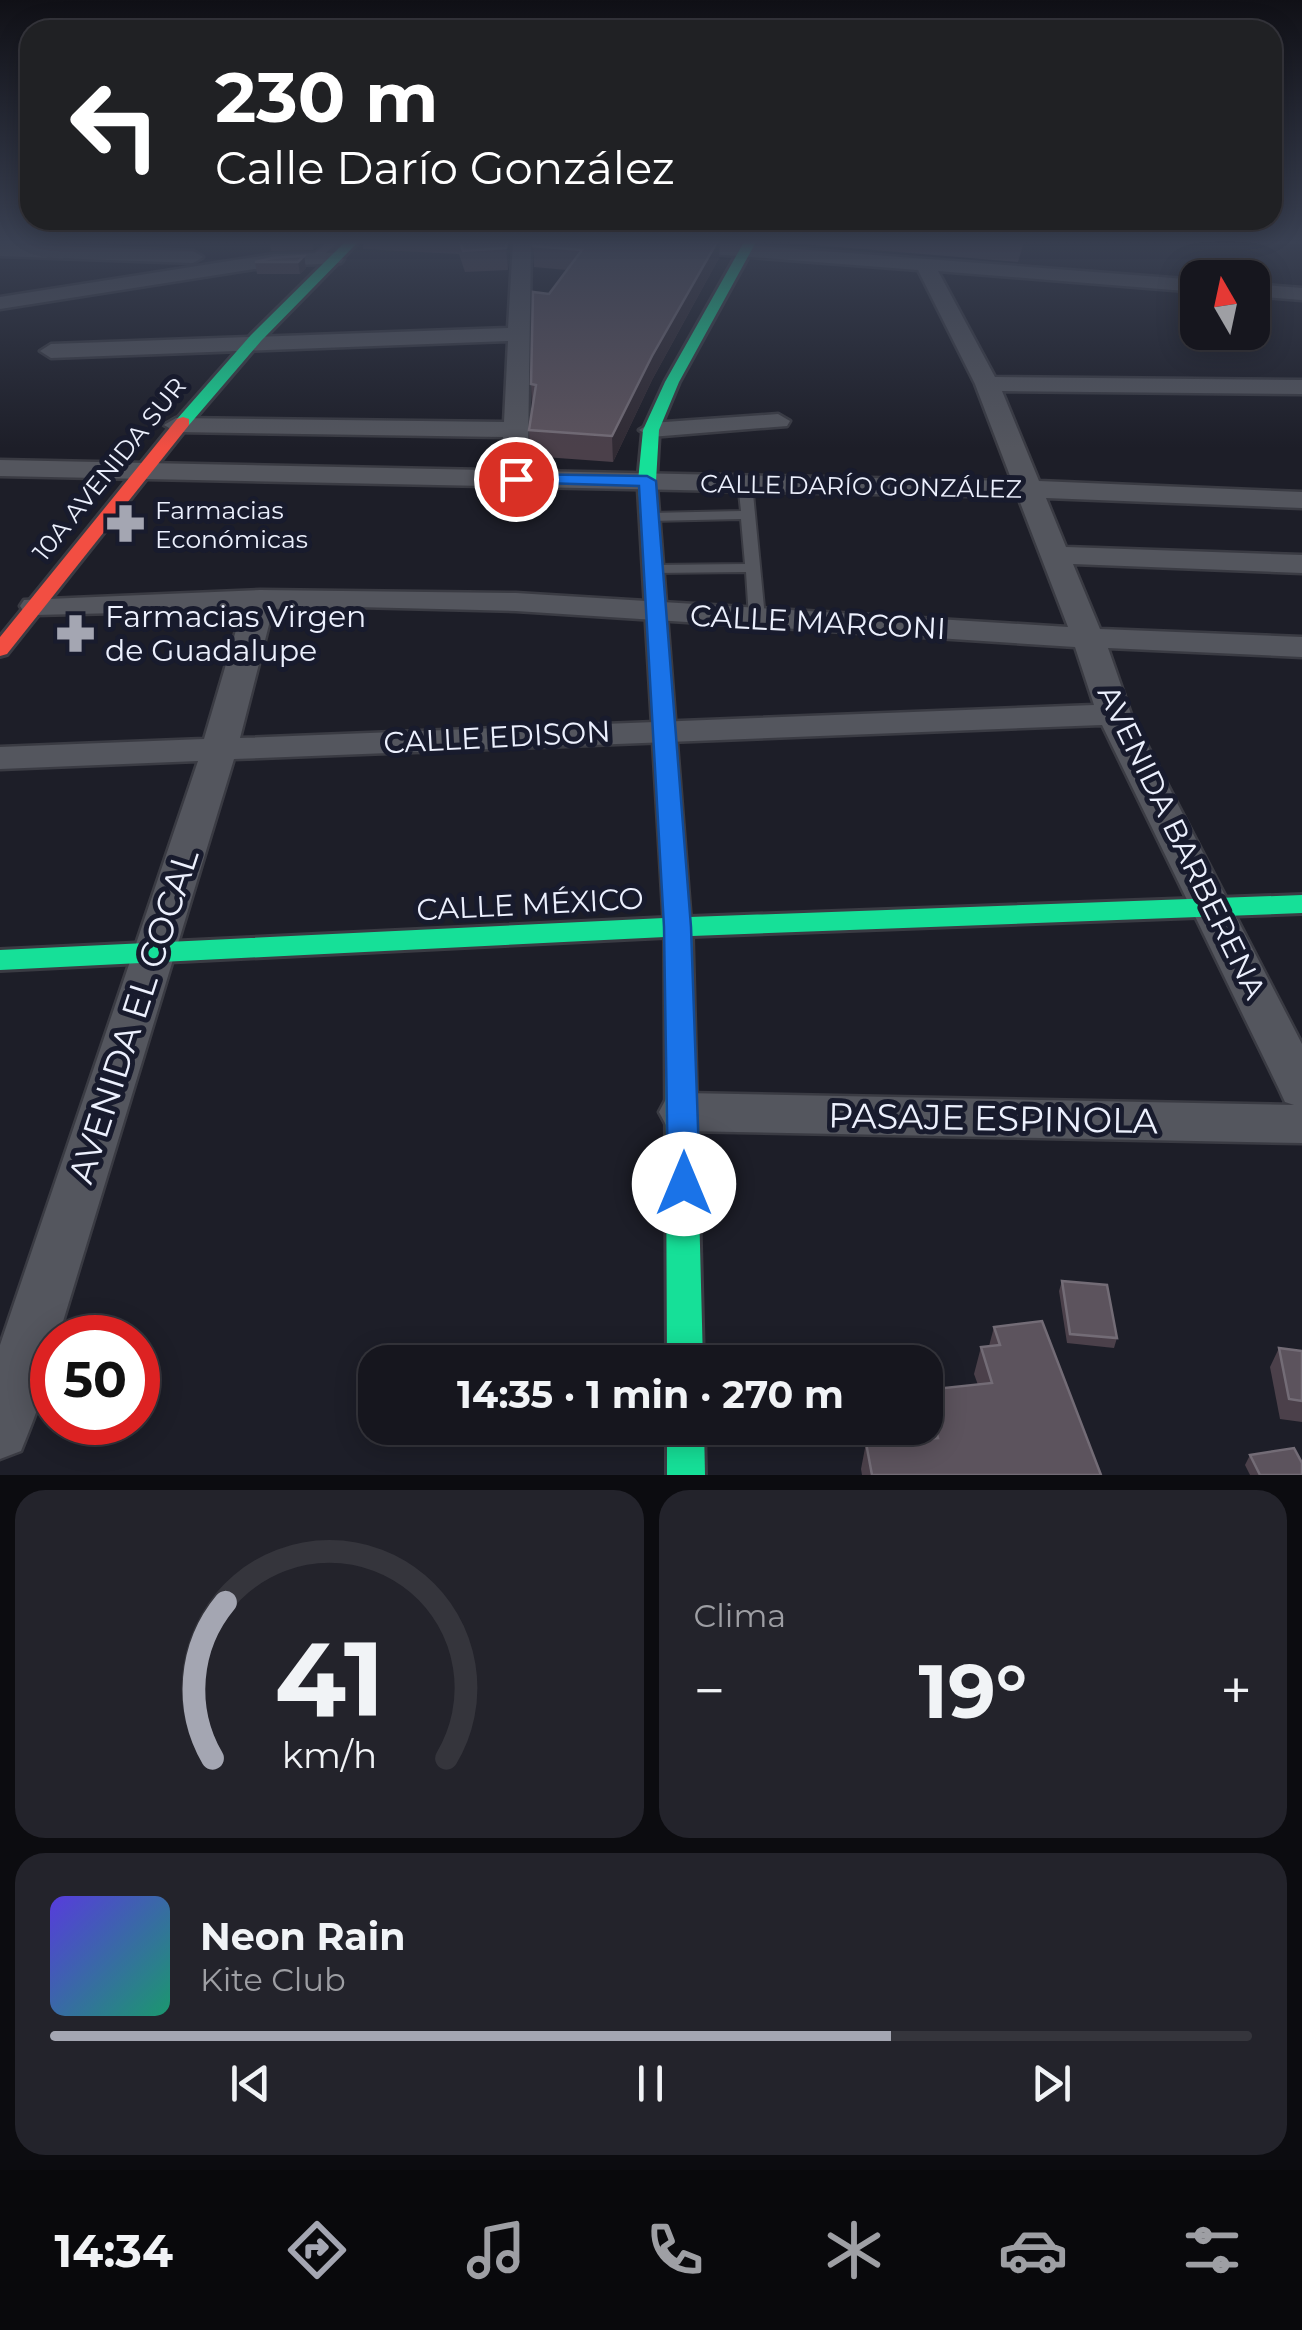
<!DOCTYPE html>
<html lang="es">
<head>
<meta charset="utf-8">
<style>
	:root { --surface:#16161e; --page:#23232b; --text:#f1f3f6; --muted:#9e9fa4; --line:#35353c; --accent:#a4a6b2 }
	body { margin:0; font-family:Montserrat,sans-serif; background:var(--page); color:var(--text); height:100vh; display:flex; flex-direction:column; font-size:38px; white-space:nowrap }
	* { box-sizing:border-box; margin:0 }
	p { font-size:32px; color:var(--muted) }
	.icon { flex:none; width:55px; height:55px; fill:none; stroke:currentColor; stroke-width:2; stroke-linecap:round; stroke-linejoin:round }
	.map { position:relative; height:1475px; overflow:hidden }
	.panel { display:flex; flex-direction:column; gap:15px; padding:15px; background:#0c0c10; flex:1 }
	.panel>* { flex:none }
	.banner { position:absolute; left:20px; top:20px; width:1262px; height:210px; border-radius:30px; box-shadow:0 5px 25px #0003,0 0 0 2px var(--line); background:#202124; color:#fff; overflow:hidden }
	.needle { width:65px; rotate:351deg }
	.fabs { position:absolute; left:1180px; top:260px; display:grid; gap:20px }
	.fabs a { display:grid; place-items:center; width:90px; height:90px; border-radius:20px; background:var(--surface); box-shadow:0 5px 25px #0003,0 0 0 2px var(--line); font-size:50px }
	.speed { position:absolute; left:30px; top:1315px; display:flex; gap:20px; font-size:50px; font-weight:700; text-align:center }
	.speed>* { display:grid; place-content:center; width:130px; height:130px; border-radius:50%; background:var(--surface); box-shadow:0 5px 25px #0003,0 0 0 2px var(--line); line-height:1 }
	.speed .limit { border:15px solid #d22; background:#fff; color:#111 }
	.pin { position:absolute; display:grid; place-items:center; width:85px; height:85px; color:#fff; margin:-42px; border:5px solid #fff; border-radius:50%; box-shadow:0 2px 10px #0007 }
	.me { position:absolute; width:110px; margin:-55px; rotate:0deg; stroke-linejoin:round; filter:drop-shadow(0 0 8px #0008) }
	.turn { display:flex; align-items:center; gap:35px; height:210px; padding:0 30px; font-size:45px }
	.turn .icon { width:130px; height:130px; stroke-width:2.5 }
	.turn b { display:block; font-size:70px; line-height:85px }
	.big { font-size:75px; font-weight:700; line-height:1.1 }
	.panel .tile { flex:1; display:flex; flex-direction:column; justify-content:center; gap:15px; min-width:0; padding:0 35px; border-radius:30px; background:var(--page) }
	.panel .dial { align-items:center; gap:0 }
	.dial svg { height:260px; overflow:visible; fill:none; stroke:var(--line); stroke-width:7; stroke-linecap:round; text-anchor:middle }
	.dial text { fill:var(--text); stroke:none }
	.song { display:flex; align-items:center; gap:30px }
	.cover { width:120px; height:120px; border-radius:15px; background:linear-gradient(135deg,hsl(250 70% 55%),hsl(160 70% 35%)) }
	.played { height:10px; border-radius:5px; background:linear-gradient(90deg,var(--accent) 70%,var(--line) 70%) }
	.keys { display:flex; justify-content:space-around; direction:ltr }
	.heat { display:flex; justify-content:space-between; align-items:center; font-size:55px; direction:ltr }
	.panel .tiles { flex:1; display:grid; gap:15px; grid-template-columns:1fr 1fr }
	.tile:last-child { grid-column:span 2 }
	.trip { position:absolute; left:358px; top:1345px; width:585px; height:100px; border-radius:30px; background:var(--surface); box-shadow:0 5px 25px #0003,0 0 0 2px var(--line); font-weight:700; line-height:100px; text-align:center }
	.dock { display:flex; height:160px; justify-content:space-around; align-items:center; background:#09090c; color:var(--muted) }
	.dock .icon { width:70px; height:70px }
	.dock .active { color:var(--accent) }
	.dock b { font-size:45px; color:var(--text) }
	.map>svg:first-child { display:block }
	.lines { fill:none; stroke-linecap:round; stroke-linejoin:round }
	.lane-casing { stroke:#3a3b43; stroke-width:4 }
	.street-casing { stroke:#3a3b43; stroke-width:5 }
	.fast-casing { stroke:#3a3b43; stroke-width:6 }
	.jam-casing { stroke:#3a3b43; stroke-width:6 }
	.lane { fill:#54565e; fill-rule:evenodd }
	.street { fill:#54565e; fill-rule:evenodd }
	.fast { fill:#16e098; fill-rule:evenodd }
	.jam { fill:#f24e42; fill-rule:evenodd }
	.wall { fill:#4b404a }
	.shaded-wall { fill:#312b34 }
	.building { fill:#5c535d; stroke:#736c76; stroke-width:2.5 }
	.route { fill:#1a73e8; stroke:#114b97; stroke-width:2.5 }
	.labels { text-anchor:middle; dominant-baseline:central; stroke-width:10; stroke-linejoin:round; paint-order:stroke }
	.far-street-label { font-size:25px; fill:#ecf0fd; stroke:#181b2d }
	.far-poi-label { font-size:25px; fill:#ecf0fd; stroke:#181b2d; text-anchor:start }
	.poi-label { font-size:30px; fill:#ecf0fd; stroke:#181b2d; text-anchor:start }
	.street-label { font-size:30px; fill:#ecf0fd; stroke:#181b2d }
	.near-street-label { font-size:35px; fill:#ecf0fd; stroke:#181b2d }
</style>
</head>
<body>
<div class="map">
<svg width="1302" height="1475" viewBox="0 0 1302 1475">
	<rect width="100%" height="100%" fill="#1d1e28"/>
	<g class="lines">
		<defs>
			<g id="lane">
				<polygon points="328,242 339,242 316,261 310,261 310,257"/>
				<polygon points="745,479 752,483 765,618 757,623 749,618 746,572 654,573 647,569 654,565 745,564 741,519 650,521 643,517 650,513 741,511 738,483"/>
			</g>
			<g id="street">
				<polygon points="513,242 531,242 528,453 515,461 502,453 503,437 176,432 164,425 176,418 504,422 508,341 51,358 40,351 51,344 508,328"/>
				<path d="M626 242H706L1198 280V292L938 271 995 377 1302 380V394L1002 391 1039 481 1302 492V508L1046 498 1066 547 1302 555V573L1073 564 1100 629 1302 637V657L1108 648 1131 714 1302 1044V1143L683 1131 666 1125 659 1112 666 1099 683 1093 1294 1105 1285 1102 1279 1089 1102 725 234 759 58 1338H52C52 1375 35 1417 21 1451L0 1459V1345L198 761 0 769V747L204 739 242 610 35 615 24 612 20 606 24 600 260 590 516 593 1068 627 1018 497 0 476V460L1012 481 975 384 918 270 635 248ZM357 607 516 611 1075 647 1094 705 240 738 273 609Z"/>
				<polygon points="0,244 193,251 203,257 193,263 0,256"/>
				<polygon points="334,253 344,259 341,263 274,266 0,309 0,297 274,254"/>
				<polygon points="1252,284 1302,288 1302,300 1252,296"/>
				<polygon points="778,414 790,421 787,426 651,437 639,430 651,423"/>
			</g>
			<g id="fast">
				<polygon points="345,242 358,242 261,341 189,425 177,425 177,419 251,335"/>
				<polygon points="744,242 756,242 679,382 659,430 656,481 690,917 1302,895 1302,913 692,936 703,1362 667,1362 665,937 0,970 0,950 664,918 638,481 643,430 665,382"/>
				<polygon points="667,1428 704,1428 705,1475 667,1475"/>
			</g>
			<polygon id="jam" points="183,417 189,419 189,425 7,654 0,656 0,637 177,419"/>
		</defs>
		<!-- lane casing -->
		<use href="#lane" class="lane-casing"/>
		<!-- street casing -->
		<use href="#street" class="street-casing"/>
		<!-- fast casing -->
		<use href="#fast" class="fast-casing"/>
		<!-- jam casing -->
		<use href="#jam" class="jam-casing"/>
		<!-- lane -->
		<use href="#lane" class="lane"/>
		<!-- street -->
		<use href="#street" class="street"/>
		<!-- fast -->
		<use href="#fast" class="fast"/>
		<!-- jam -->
		<use href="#jam" class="jam"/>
	</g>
	<!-- wall -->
	<g class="wall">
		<polygon points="270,242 323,242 313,250 271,251"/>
		<polygon points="363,242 510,242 508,270 465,272 459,254 363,249"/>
		<polygon points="533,242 720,242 719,258 652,380 613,462 530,456 529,430 532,409 531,384 549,294 567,270 534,267"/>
		<polygon points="791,242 1024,242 1018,262 791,243"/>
		<polygon points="304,256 306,268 300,274 257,274 255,262"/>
		<polygon points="1062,1281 1117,1338 1114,1348 1067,1343 1059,1291"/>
		<polygon points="994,1327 1101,1475 862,1475 861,1469 866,1443 925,1439 922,1428 925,1428 925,1390 978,1385 974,1374 981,1347 989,1346"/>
		<polygon points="1279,1348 1302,1351 1302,1422 1280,1419 1270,1367"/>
		<polygon points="1250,1455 1302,1475 1250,1475 1245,1465"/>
	</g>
	<!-- shaded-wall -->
	<g class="shaded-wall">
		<polygon points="312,242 323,242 313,250"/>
		<polygon points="507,242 510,242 508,270 506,248"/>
		<polygon points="717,242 720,242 719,258 652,380 613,462 612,436 652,356"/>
		<polygon points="304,256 306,268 300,274 298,262"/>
	</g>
	<!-- building -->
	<g class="building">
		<polygon points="460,242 507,242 506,248 463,251"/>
		<polygon points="533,242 717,242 652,356 612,436 529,430 536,385 531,384 533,292 549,294 582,250 533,246"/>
		<polygon points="304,256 298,262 255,262 272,258"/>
		<polygon points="1062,1281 1107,1285 1117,1338 1070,1334"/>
		<polygon points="1042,1321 1101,1475 872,1475 866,1443 938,1438 925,1390 992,1383 981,1347 1000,1345 994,1327"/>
		<polygon points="1279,1348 1302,1351 1302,1401 1289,1399"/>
		<polygon points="1294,1448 1302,1463 1302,1475 1260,1475 1250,1455"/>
	</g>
	<!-- sky -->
	<linearGradient id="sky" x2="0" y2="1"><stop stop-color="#101016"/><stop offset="0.54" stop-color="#3a4153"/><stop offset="1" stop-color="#3a4153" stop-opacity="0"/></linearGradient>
	<rect width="1302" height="448" fill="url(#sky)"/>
	<!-- route -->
	<polygon class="route" points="516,474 647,476 656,481 691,927 700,1184 695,1193 684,1197 673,1193 668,1184 664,927 639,486 510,482 507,479"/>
	<!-- icons -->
	<defs>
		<symbol id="pharmacy-bare" viewBox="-9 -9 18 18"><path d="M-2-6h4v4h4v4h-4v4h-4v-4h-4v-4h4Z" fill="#a4a6b2" stroke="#181b2d" stroke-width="2.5" paint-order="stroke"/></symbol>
	</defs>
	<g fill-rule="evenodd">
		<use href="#pharmacy-bare" x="98" y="496" width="55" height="55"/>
		<use href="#pharmacy-bare" x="48" y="606" width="55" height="55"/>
	</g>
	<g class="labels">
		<!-- far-street labels -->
		<g class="far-street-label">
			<text transform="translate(109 469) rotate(-51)">10A AVENIDA SUR</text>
			<text transform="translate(861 486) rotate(1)">CALLE DARÍO GONZÁLEZ</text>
		</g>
		<!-- far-poi labels -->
		<g class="far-poi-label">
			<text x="155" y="510">Farmacias<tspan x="155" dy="29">Económicas</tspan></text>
		</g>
		<!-- poi labels -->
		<g class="poi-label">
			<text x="105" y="616">Farmacias Virgen<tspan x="105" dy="34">de Guadalupe</tspan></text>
		</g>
		<!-- street labels -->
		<g class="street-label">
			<text transform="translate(818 622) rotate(3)">CALLE MARCONI</text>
			<text transform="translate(497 737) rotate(-3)">CALLE EDISON</text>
			<text transform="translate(1182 842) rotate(64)">AVENIDA BARBERENA</text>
			<text transform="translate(530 904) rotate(-3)">CALLE MÉXICO</text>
		</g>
		<!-- near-street labels -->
		<g class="near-street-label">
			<text transform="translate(133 1016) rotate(-72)">AVENIDA EL COCAL</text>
			<text transform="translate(993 1118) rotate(1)">PASAJE ESPINOLA</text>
		</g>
	</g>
</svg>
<div class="fabs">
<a><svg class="needle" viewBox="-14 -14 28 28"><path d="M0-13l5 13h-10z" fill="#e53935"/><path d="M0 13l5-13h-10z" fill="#9e9fa4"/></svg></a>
</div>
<div class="speed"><div class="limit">50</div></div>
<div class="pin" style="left:516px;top:479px;background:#d93025"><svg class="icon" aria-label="arrive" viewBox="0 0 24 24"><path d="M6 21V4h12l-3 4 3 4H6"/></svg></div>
<svg class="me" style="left:684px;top:1184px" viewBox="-20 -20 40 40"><circle r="19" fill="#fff"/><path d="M0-13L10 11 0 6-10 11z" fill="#1a73e8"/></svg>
<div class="trip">14:35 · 1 min · 270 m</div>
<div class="banner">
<div class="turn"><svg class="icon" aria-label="left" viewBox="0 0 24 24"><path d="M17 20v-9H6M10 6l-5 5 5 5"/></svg><div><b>230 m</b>Calle Darío González</div></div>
</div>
</div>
<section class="panel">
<div class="tiles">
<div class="tile dial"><svg viewBox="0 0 100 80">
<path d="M14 69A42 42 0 1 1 86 69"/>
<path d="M14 69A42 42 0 0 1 18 21" stroke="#a4a6b2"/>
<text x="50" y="56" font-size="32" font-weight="700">41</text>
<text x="50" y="72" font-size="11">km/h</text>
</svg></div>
<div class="tile"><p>Clima</p>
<div class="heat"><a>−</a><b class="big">19°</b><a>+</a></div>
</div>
<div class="tile">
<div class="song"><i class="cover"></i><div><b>Neon Rain</b><p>Kite Club</p></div></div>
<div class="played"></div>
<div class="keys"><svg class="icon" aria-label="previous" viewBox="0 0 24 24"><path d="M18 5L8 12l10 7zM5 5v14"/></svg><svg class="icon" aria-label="pause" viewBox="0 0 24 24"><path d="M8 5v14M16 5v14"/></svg><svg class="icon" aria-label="next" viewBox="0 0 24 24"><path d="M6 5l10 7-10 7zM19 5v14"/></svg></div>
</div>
</div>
</section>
<nav class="dock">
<b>14:34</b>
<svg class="icon active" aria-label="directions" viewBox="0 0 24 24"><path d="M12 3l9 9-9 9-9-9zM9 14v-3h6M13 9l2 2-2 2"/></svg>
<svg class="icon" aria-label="music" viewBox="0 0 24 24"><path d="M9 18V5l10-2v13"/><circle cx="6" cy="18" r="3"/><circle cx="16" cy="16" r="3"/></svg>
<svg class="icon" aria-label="phone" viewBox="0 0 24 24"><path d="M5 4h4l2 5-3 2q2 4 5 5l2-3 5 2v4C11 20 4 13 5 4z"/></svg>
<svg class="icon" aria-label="climate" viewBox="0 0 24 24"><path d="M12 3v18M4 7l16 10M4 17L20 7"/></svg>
<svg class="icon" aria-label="car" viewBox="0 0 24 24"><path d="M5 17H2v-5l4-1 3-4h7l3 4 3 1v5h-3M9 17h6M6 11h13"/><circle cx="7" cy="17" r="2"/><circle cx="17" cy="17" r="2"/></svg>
<svg class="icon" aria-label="filters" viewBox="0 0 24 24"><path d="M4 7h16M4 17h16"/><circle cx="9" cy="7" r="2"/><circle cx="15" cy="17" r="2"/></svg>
</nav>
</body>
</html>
